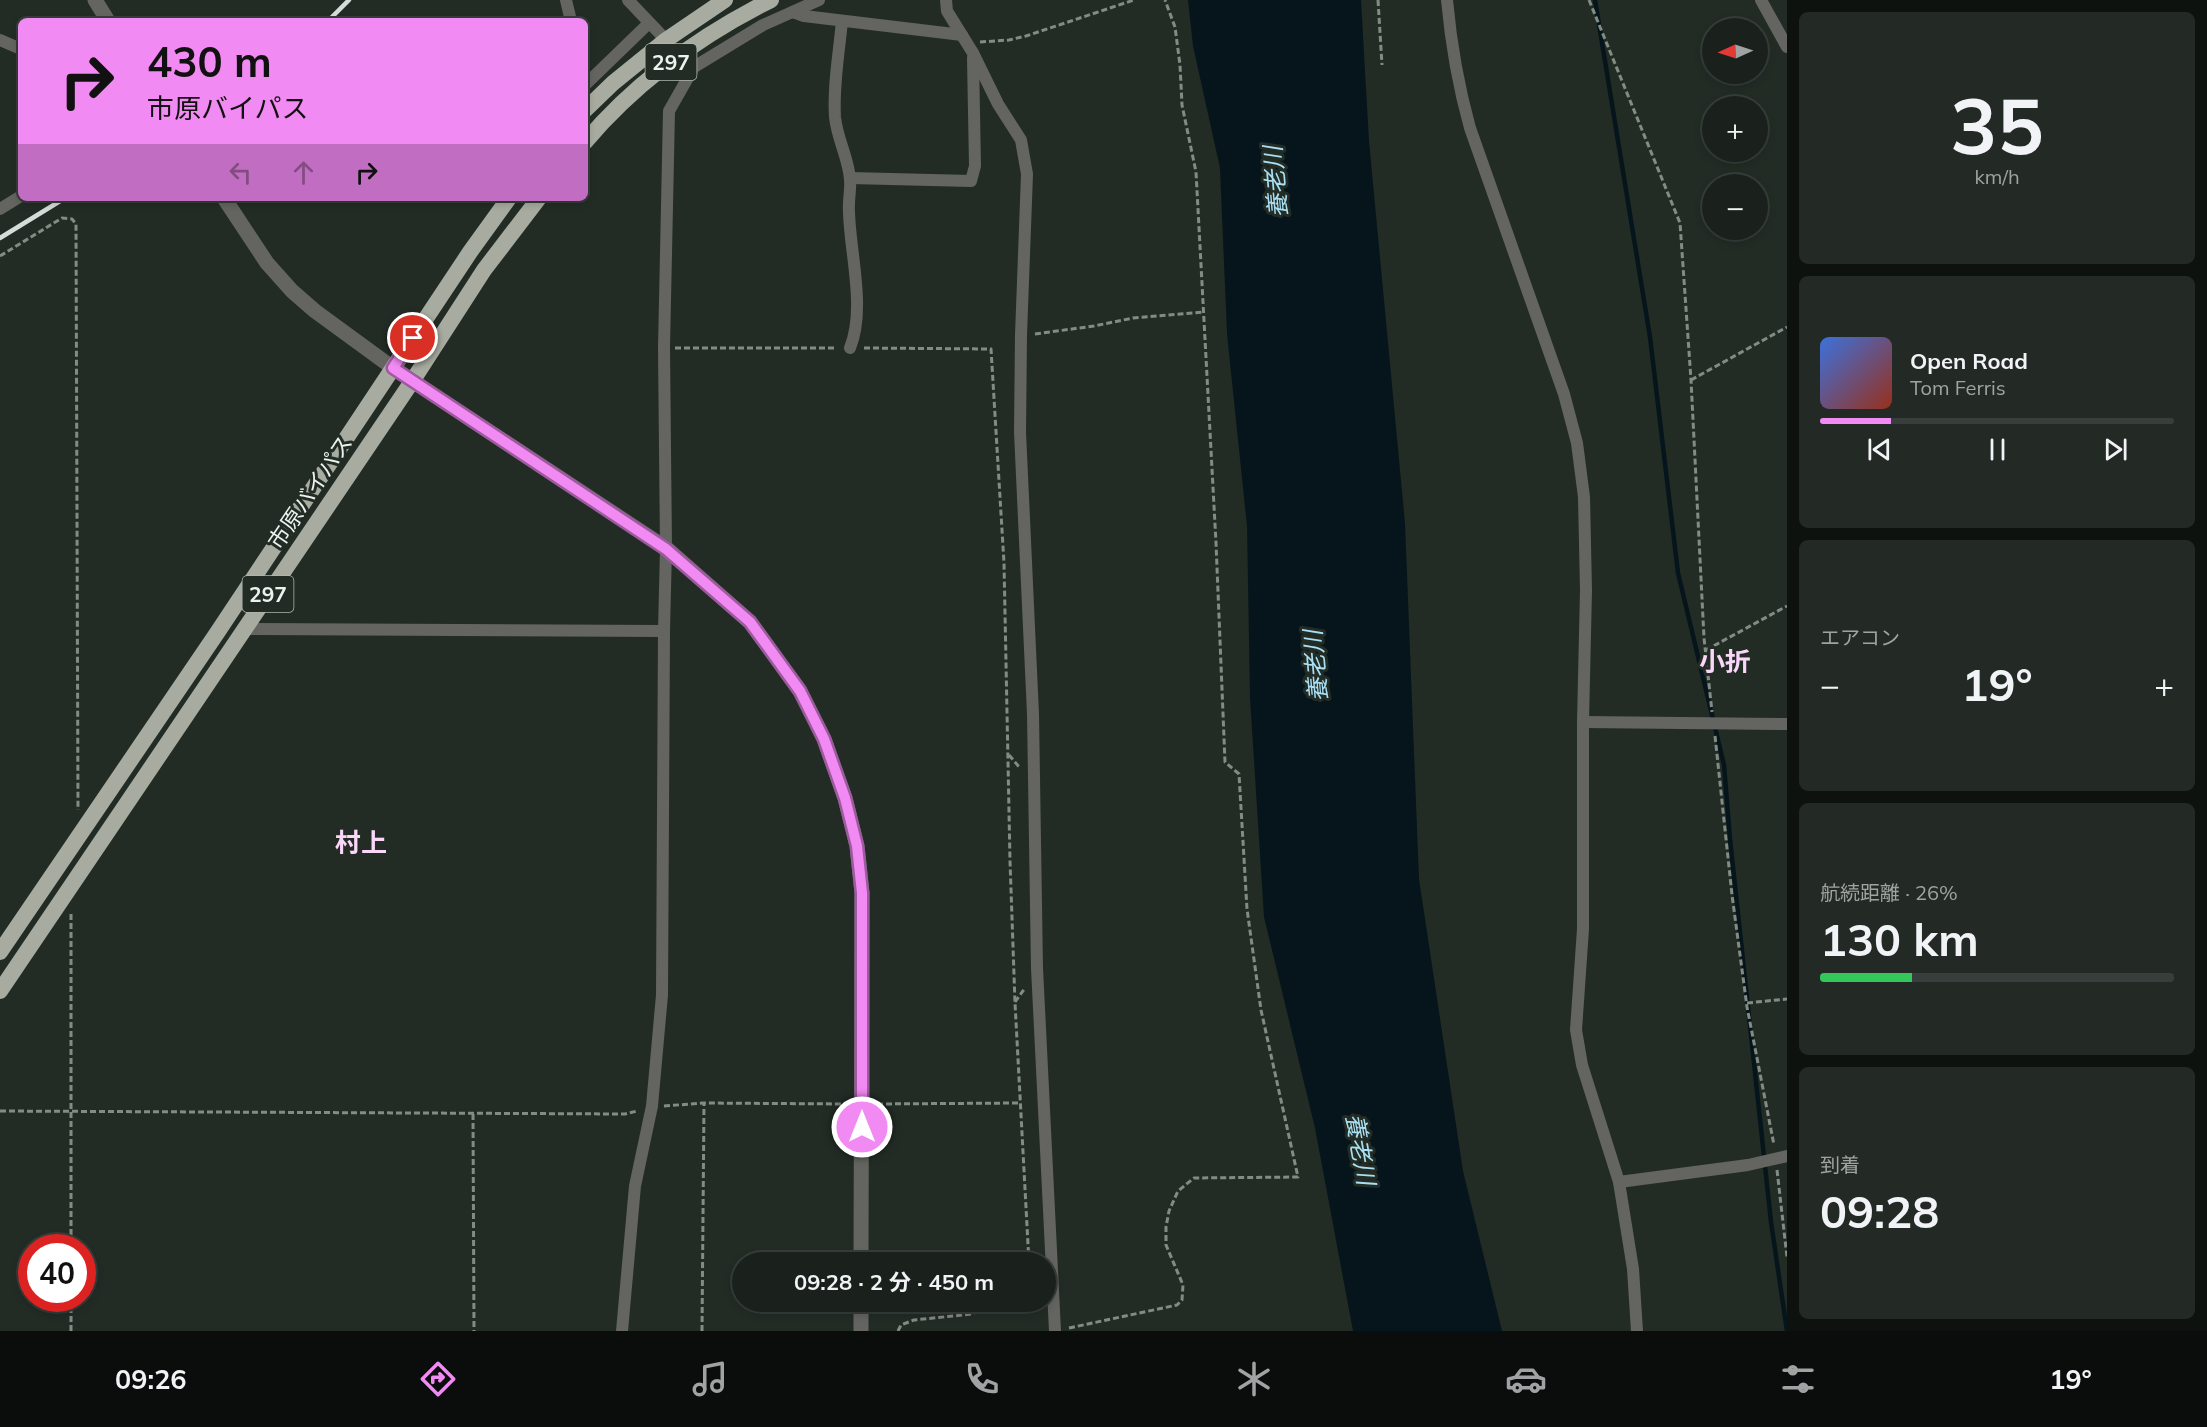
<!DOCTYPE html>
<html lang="ja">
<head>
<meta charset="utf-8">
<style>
	:root { --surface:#1a211c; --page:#232925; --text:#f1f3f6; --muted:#9fa3a3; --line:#383e3b; --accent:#f28af3 }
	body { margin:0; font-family:Mulish,"Noto Sans JP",sans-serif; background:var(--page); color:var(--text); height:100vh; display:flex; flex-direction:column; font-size:22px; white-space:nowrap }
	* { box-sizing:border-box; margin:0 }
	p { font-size:20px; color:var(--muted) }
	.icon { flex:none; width:33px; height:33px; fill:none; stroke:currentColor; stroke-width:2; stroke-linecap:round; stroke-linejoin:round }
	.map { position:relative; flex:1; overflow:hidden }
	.side { display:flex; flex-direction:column; gap:12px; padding:12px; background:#0e120f; width:420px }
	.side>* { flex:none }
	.hud { position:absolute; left:18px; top:18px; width:570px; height:183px; border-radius:9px; box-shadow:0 3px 9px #0003,0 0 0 2px var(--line); background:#f28af3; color:#111; overflow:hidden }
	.needle { width:39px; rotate:267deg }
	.controls { position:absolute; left:1702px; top:18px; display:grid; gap:12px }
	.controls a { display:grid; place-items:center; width:66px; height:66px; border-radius:50%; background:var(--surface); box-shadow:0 3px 9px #0003,0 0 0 2px var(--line); font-size:30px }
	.speed { position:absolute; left:18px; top:1234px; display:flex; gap:12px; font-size:30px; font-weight:700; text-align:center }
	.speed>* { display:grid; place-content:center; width:78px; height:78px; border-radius:50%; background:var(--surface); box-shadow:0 3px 9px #0003,0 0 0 2px var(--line); line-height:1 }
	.speed .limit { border:9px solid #d22; background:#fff; color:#111 }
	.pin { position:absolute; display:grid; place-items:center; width:51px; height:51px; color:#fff; margin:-26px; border:3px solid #fff; border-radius:50%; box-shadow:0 2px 6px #0007 }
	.me { position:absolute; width:66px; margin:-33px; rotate:0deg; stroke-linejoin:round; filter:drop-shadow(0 0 4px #0008) }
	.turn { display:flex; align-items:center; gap:21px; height:126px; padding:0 30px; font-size:27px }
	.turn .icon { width:78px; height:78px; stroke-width:2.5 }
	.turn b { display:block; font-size:42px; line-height:51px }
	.lanes { display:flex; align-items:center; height:57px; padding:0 30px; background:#0003; justify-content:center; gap:30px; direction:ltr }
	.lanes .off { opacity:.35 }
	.big { font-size:45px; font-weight:700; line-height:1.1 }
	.side .card { flex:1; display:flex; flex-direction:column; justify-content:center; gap:9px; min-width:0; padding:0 21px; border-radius:9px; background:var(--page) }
	.side .dial { align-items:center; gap:0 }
	.dial b { font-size:78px; line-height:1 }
	.song { display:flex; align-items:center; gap:18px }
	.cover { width:72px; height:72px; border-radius:9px; background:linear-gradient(135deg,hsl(220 70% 55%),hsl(10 70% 35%)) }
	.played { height:6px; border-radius:3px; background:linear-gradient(90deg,var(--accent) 20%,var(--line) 20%) }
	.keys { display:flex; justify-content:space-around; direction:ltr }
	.heat { display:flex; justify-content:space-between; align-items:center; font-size:33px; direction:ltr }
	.charge { height:9px; border-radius:4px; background:linear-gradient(90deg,#34c759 26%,var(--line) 0) }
	.trip { position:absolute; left:732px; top:1252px; width:324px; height:60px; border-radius:30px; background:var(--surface); box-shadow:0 3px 9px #0003,0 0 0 2px var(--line); font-weight:700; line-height:60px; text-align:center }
	.tabs { display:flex; height:96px; justify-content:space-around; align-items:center; background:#0a0d0b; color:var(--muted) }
	.tabs .icon { width:42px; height:42px }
	.tabs .active { color:var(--accent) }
	.tabs b { font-size:27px; color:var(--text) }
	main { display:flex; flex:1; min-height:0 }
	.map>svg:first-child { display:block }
	.water { fill:#06151b }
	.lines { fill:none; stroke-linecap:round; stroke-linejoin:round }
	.stream { stroke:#06151b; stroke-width:4.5 }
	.path { stroke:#838b85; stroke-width:3; stroke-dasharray:6 3; stroke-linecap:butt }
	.minor { stroke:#646560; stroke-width:12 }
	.tertiary { stroke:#646560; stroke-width:15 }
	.trunk { stroke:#a8aca0; stroke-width:16 }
	.rail { stroke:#d6dcd7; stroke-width:4.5 }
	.route-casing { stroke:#9d5a9e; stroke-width:15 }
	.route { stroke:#f28af3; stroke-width:10 }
	.labels { text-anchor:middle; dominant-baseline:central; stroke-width:6; stroke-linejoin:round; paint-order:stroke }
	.shield { fill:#222c25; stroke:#afb7b1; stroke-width:1.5 }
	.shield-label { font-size:21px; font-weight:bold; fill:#ecf2ed }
	.street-label { font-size:22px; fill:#ecf2ed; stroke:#222c25 }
	.water-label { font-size:24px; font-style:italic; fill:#aadff3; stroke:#222c25 }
	.quarter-label { font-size:26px; font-weight:bold; fill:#fad6f9; stroke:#222c25 }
</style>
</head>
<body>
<main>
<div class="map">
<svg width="1787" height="1331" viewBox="0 0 1787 1331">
	<rect width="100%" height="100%" fill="#222c25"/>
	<!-- water -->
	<polygon class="water" points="1188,0 1361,0 1369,141 1405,523 1419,879 1463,1171 1502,1331 1353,1331 1315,1128 1264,917 1250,698 1247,526 1227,334 1220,168 1193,46"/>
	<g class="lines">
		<!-- stream -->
		<polyline class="stream" points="1595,0 1650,337 1678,573 1724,765 1730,839 1771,1222 1787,1331"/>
		<!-- path -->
		<g class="path">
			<polyline points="1378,0 1382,65"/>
			<polyline points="1589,0 1680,223 1691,380 1704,638 1712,712"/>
			<polyline points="980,42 1009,40 1026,36 1134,0"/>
			<polyline points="0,256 62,218 72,219 76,224 78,810"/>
			<polyline points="1035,334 1094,326 1133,318 1203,312"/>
			<polyline points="675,348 837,348"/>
			<polyline points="864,348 991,349 1004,563 1010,861 1015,1003 1029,1263"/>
			<polyline points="1691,380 1787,327"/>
			<polyline points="1706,650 1787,606"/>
			<polyline points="1715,736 1732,895 1747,1007 1774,1145"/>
			<polyline points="1009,755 1020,768"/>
			<polyline points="71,914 71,1248"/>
			<polyline points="1015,1002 1025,988"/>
			<polyline points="1747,1003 1787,999"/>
			<polyline points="877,1104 1020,1103"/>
			<polyline points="664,1106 704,1103 846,1104"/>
			<polyline points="0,1111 625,1114 637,1111"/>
			<polyline points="473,1114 474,1331"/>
			<polyline points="1777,1170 1787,1257"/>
			<polyline points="1069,1328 1177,1305 1182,1300 1183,1285 1166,1245 1166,1227 1169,1211 1178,1191 1194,1178 1298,1177 1261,1010 1247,909 1239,774 1225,762 1216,543 1196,172 1182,105 1180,65 1175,27 1165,0"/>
			<polyline points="71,1331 71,1299"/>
			<polyline points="702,1331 704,1103"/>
			<polyline points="898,1331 901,1325 914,1320 972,1314 999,1302"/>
		</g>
		<!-- minor -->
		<g class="minor">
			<polyline points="566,0 571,21"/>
			<polyline points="628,0 666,40"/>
			<polyline points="946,0 947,11 973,53 998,104 1021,140 1027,174 1021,335 1020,432 1033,714 1037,968 1055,1331"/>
			<path d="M1447 0C1451 44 1458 85 1470 128L1564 394 1577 443 1584 497 1586 590 1583 722V929L1576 1030 1582 1065 1619 1182 1633 1269 1637 1331"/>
			<polyline points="1761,0 1787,47"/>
			<polyline points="793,12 804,16 962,35"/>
			<path d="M842 21C839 53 833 86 835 117 837 139 849 159 850 180 851 190 848 201 849 212 850 254 866 308 850 348"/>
			<polyline points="0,40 21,49"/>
			<polyline points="585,85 649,23"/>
			<polyline points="850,178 971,181 975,166 973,58"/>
			<polyline points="0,209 21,196"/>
			<polyline points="244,629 664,631"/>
			<polyline points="1583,722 1787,724"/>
			<polyline points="1619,1182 1748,1165 1787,1156"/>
			<polyline points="622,1331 635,1186 652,1106 662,995 664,631 666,548 664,348 669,111 694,67 763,25 819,0"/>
		</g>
		<!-- tertiary -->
		<g class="tertiary">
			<polyline points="95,0 108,21"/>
			<polyline points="224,198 267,263 292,291 315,311 393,368 666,548 750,622 800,691 824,739 845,798 857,846 862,893 861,1263"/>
			<polyline points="861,1331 861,1302"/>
		</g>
		<!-- trunk -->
		<g class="trunk">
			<polyline points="585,110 613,83 666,40 725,0"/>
			<path d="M585 142C636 82 701 35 771 0"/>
			<polyline points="0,952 217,633 470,252 509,198"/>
			<polyline points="0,991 413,380 484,270 539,198"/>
		</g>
		<!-- rail -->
		<g class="rail">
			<polyline points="328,21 349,0"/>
			<polyline points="0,238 65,198"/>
		</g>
	</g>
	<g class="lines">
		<defs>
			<polyline id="route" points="413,338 393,368 666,549 750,622 800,691 824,739 845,798 857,846 862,893 862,1127"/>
		</defs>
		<!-- route casing -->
		<use href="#route" class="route-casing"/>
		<!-- route -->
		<use href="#route" class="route"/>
	</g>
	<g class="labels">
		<!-- shield labels -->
		<g class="shield">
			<rect x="645.5" y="44" width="51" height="36" rx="4.5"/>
			<rect x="242.5" y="576" width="51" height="36" rx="4.5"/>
		</g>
		<g class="shield-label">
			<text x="671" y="62">297</text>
			<text x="268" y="594">297</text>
		</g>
		<!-- street labels -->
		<g class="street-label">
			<text transform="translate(310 492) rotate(-56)">市原バイパス</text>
		</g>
		<!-- water labels -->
		<g class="water-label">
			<text transform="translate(1275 182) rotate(-95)">養老川</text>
			<text transform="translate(1315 666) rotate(-95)">養老川</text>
			<text transform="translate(1361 1149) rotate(80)">養老川</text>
		</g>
		<!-- quarter labels -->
		<g class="quarter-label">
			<text x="1725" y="661">小折</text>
			<text x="361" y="842">村上</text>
		</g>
	</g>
</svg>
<div class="controls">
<a><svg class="needle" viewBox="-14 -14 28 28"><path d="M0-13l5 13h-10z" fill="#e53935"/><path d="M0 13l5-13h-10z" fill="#9fa3a3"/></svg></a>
<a>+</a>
<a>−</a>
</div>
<div class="speed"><div class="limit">40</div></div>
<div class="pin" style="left:413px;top:338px;background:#d93025"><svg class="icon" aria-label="arrive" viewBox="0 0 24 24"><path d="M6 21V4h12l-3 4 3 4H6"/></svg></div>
<svg class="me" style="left:862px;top:1127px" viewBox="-20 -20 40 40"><circle r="17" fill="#f28af3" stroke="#fff" stroke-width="3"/><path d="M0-11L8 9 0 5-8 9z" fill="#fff"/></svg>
<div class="trip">09:28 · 2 分 · 450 m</div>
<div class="hud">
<div class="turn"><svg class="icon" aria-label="right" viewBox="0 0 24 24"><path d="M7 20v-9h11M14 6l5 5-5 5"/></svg><div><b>430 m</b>市原バイパス</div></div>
<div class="lanes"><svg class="icon off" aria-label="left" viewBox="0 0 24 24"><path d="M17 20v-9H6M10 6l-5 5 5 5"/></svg><svg class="icon off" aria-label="ahead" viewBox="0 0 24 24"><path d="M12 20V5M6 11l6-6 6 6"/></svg><svg class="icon" aria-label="right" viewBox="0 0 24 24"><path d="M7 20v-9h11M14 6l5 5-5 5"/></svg></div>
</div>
</div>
<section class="side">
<div class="card dial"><b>35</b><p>km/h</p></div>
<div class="card">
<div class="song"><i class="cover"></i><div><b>Open Road</b><p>Tom Ferris</p></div></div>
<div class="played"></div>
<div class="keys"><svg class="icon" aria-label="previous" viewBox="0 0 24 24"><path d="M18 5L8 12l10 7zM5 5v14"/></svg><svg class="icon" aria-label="pause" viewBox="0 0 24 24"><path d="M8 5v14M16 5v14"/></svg><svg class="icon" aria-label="next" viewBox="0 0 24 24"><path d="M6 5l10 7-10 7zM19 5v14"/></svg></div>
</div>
<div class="card"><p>エアコン</p>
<div class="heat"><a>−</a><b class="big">19°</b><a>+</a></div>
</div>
<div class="card"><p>航続距離 · 26%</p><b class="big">130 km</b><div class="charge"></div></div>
<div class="card"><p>到着</p><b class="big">09:28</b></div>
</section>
</main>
<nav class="tabs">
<b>09:26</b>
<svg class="icon active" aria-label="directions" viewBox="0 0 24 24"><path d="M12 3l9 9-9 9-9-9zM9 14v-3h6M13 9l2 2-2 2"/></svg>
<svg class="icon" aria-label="music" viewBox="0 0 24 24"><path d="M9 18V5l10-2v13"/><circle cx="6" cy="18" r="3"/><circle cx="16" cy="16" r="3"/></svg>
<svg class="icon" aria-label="phone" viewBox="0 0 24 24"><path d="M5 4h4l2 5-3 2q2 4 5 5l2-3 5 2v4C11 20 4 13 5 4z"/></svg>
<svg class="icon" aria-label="climate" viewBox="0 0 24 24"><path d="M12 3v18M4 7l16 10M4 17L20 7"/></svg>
<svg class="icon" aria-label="car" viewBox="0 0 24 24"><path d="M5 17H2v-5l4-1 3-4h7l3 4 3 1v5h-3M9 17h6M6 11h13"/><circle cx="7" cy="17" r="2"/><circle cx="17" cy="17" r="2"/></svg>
<svg class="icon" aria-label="filters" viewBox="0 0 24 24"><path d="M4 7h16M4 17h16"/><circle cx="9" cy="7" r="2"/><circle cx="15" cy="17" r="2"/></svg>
<b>19°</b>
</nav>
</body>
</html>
